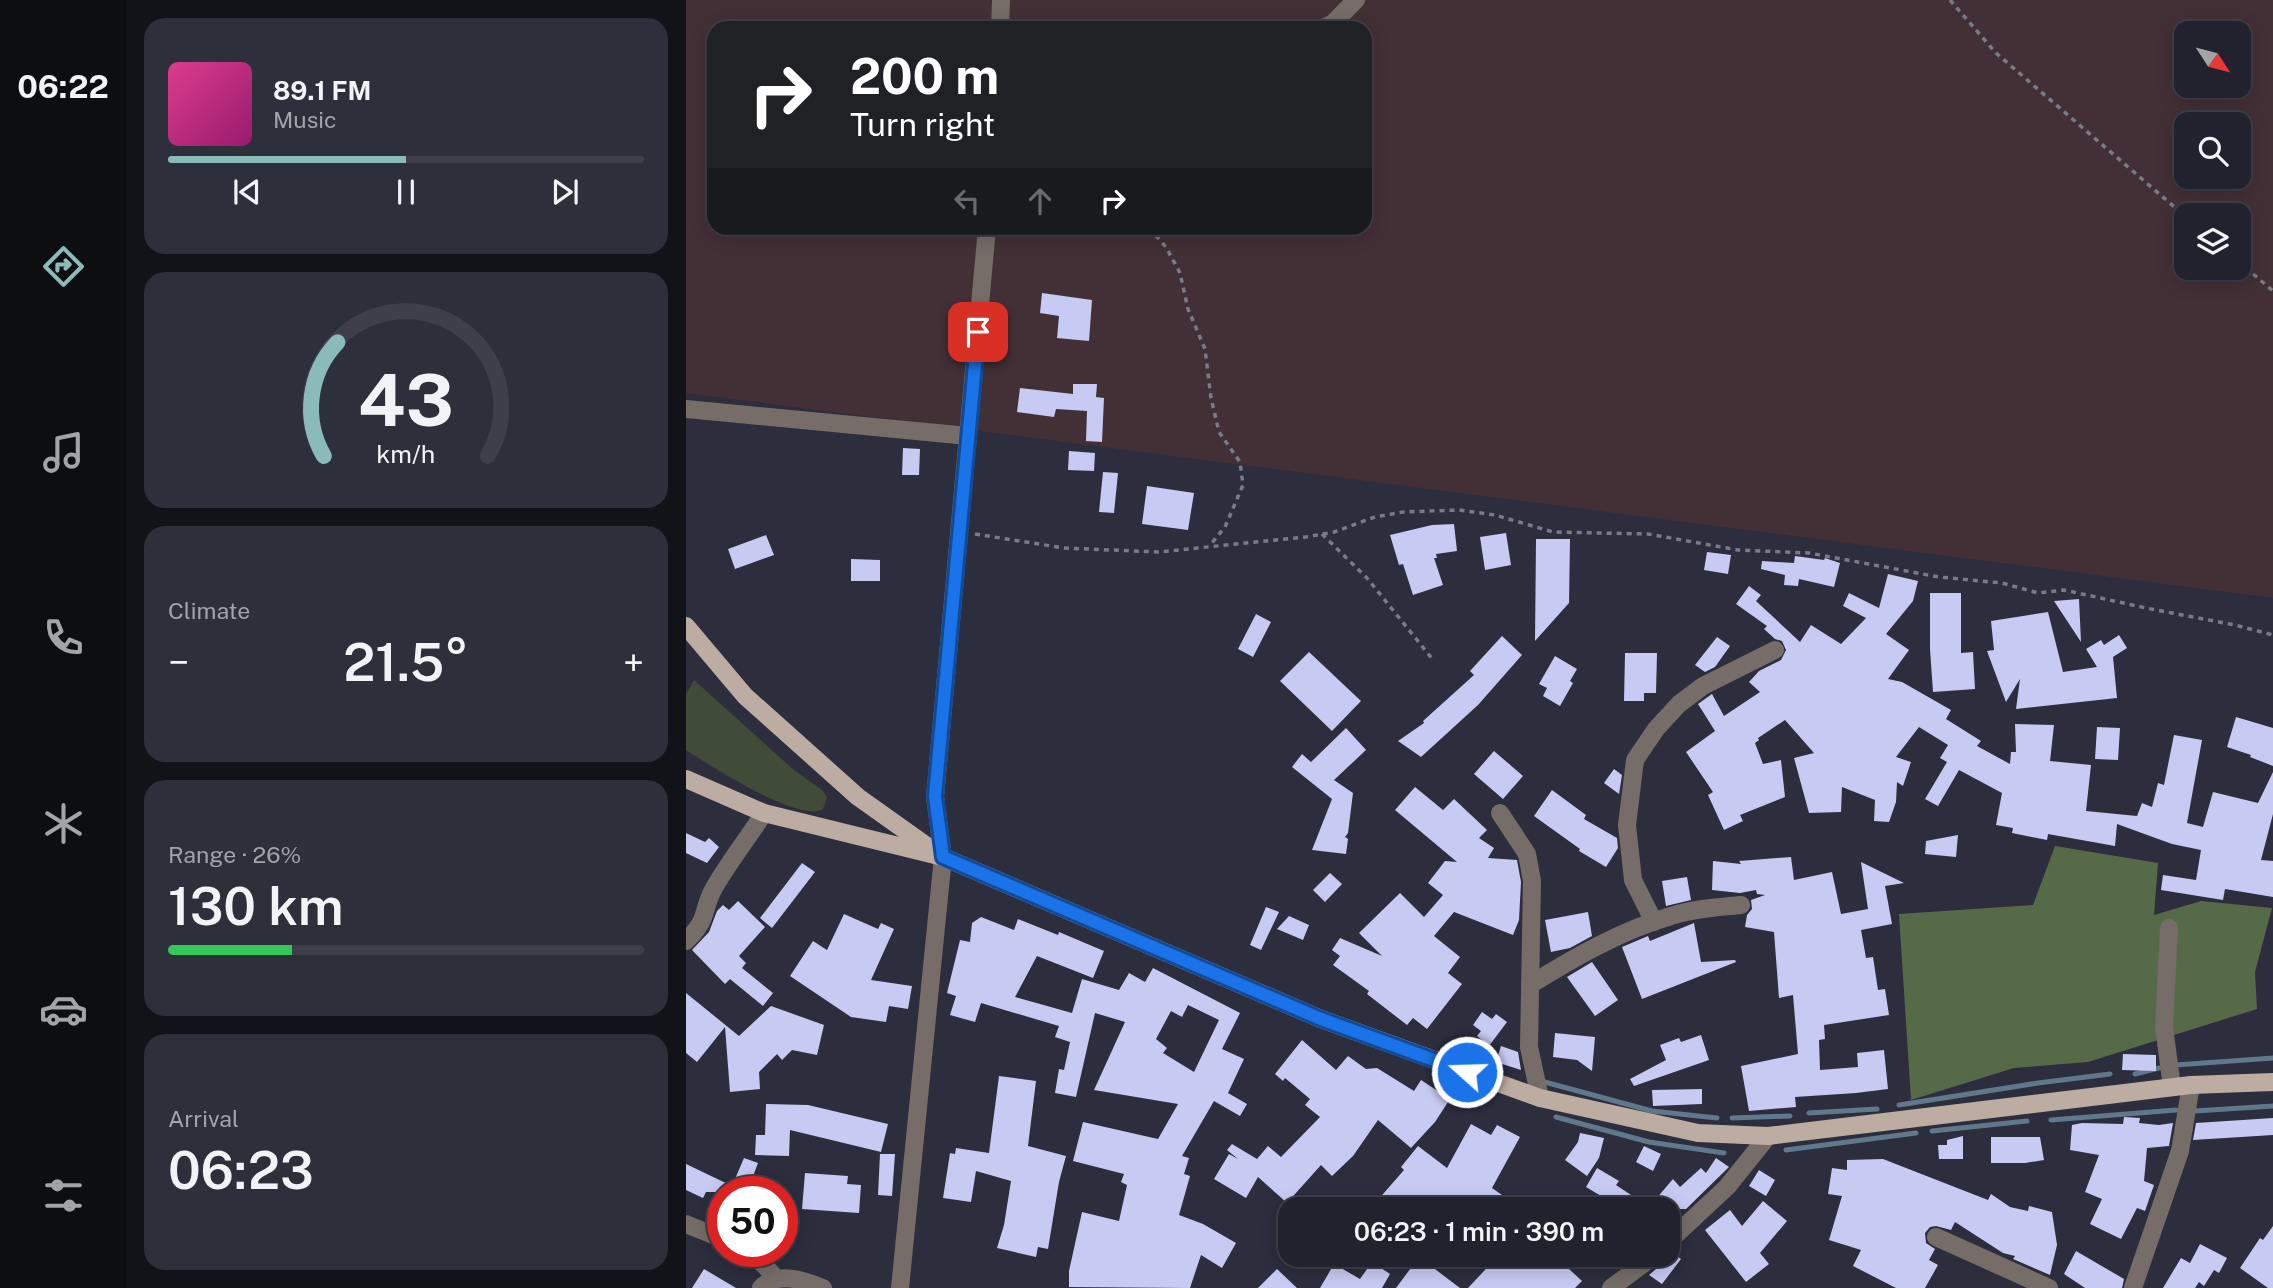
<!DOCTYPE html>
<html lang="en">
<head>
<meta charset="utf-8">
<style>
	:root { --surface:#21222e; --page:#2d2f3a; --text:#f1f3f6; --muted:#a2a4aa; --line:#3e3f4a; --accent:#8bbbb9 }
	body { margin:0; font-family:"Public Sans",sans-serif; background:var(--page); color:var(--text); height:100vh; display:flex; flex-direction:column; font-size:26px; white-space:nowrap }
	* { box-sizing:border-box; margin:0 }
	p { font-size:23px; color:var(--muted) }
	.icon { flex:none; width:38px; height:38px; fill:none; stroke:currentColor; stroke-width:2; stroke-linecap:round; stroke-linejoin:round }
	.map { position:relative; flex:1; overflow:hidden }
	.panel { display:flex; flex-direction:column; gap:18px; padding:18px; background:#121319; width:560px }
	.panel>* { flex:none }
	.top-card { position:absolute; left:21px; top:21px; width:665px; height:214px; border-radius:21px; box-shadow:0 4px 18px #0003,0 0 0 2px var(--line); background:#202124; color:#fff; overflow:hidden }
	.needle { width:46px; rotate:126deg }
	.fabs { position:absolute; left:1488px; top:21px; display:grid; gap:14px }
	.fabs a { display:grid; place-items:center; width:77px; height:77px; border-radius:14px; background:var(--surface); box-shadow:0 4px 18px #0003,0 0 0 2px var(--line); font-size:35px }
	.speed { position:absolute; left:21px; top:1176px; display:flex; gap:14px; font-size:35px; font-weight:700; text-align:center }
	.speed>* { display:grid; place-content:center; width:91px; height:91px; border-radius:50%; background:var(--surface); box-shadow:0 4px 18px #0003,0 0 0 2px var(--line); line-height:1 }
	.speed .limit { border:10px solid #d22; background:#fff; color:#111 }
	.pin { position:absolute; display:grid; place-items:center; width:60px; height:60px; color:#fff; margin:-30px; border-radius:14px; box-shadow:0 4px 10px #0006 }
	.me { position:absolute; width:77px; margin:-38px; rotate:290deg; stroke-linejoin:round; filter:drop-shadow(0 0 5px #0008) }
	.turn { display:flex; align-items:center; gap:24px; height:147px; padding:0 28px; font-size:32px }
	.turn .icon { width:91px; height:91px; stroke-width:2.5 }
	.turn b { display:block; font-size:49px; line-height:60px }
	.lanes { display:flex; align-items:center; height:66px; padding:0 28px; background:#0003; justify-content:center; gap:35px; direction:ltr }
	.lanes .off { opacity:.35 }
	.big { font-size:52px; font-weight:600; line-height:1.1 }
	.panel .widget { flex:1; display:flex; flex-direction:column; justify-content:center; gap:10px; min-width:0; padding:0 24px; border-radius:21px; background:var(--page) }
	.panel .dial { align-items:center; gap:0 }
	.dial svg { height:182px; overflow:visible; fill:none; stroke:var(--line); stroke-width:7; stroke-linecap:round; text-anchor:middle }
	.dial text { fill:var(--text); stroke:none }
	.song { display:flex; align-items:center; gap:21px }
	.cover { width:84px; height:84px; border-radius:10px; background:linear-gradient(135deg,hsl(330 70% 55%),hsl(320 70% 35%)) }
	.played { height:7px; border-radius:4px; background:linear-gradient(90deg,var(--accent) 50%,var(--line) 50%) }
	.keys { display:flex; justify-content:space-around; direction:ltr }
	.heat { display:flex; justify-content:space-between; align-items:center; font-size:38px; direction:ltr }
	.charge { height:10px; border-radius:5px; background:linear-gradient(90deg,#34c759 26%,var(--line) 0) }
	.trip { position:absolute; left:592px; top:1197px; width:402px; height:70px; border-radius:21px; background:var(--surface); box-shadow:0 4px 18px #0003,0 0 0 2px var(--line); font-weight:600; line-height:70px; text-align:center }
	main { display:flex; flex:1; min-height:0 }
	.tabs { display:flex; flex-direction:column; width:126px; justify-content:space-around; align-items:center; background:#0d0e12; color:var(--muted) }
	.tabs .icon { width:49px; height:49px }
	.tabs .active { color:var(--accent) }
	.tabs b { font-size:32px; color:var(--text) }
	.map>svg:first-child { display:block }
	.industrial { fill:#433036; fill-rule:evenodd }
	.green { fill:#404b38 }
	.forest { fill:#576a48 }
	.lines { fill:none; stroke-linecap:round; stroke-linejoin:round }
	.stream { stroke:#60788b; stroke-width:5 }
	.building { fill:#c7caf2; fill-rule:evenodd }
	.path { stroke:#7a7b89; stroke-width:3.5; stroke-dasharray:5 5; stroke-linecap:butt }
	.minor { stroke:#766d68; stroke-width:18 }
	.major { stroke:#bdaca1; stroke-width:18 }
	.route-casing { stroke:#114b97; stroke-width:18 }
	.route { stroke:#1a73e8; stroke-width:12 }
</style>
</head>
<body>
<main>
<nav class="tabs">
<b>06:22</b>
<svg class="icon active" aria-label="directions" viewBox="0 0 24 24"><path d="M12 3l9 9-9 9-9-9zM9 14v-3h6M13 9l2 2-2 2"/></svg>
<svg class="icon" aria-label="music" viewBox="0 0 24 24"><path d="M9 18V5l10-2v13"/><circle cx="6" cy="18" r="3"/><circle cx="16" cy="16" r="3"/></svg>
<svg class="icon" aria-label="phone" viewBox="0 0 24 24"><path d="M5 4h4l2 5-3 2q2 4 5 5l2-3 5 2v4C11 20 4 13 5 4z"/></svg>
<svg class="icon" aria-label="climate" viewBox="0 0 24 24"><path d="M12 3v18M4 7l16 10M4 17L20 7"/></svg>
<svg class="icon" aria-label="car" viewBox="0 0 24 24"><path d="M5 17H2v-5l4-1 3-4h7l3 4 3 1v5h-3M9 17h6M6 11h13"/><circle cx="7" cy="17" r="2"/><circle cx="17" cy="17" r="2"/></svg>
<svg class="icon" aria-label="filters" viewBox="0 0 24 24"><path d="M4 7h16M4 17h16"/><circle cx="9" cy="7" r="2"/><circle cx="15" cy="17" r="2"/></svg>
</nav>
<section class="panel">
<div class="widget">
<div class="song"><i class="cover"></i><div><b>89.1 FM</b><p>Music</p></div></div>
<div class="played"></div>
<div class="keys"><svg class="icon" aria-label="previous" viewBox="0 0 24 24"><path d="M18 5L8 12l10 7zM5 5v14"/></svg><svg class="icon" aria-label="pause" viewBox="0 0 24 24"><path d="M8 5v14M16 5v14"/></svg><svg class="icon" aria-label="next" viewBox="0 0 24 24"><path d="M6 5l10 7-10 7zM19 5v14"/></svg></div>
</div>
<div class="widget dial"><svg viewBox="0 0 100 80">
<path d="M14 69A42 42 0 1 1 86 69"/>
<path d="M14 69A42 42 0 0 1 20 19" stroke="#8bbbb9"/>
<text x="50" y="56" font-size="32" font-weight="700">43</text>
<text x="50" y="72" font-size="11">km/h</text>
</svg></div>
<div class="widget"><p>Climate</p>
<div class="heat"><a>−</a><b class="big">21.5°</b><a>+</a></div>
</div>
<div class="widget"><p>Range · 26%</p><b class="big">130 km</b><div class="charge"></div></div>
<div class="widget"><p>Arrival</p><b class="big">06:23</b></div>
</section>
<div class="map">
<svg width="1587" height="1288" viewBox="0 0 1587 1288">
	<rect width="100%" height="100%" fill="#2c2d3d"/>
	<!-- industrial -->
	<path class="industrial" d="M0 0H1587V598L0 393ZM28 28H679V228H28ZM1500 33H1552V86H1500ZM1500 124H1552V177H1500ZM1500 215H1552V268H1500Z"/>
	<!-- green -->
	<path class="green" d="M8 680 108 770 136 790 141 797 137 809C114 824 23 765 0 750V694Z"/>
	<!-- forest -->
	<polygon class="forest" points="1369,846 1472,863 1468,915 1515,901 1586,908 1569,972 1571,1009 1402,1062 1328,1068 1225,1100 1213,914 1347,905"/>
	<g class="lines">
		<!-- stream -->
		<g class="stream">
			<polyline points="1490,1065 1587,1058"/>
			<polyline points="1449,1074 1473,1068"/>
			<polyline points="855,1081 966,1111 1031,1118"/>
			<polyline points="1213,1105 1352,1083 1424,1074"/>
			<polyline points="1509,1111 1587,1106"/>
			<polyline points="1123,1113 1191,1109"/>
			<polyline points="870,1117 963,1142 1038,1153"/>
			<polyline points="1046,1118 1104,1116"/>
			<polyline points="1365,1120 1490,1110"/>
			<polyline points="1246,1131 1341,1121"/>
			<polyline points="1100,1150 1230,1133"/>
		</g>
	</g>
	<!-- building -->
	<g class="building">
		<polygon points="356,293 406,300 403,341 371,338 373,316 354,313"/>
		<polygon points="387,384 411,384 410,397 418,398 416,442 400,441 401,411 370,409 368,417 331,412 334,388 387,394"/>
		<polygon points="217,448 234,449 233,475 216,475"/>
		<polygon points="383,451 409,453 408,471 382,470"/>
		<polygon points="417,472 432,473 428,513 413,512"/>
		<polygon points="461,486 508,493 502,530 456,524"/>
		<polygon points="768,524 771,551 750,554 751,558 748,558 757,585 727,595 717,564 713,565 704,535 746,525"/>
		<polygon points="820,533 825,565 799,570 794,537"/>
		<polygon points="80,535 88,555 49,569 42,549"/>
		<polygon points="850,539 884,539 883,603 849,641"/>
		<polygon points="1021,552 1045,555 1042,574 1018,570"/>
		<polygon points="1109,556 1138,560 1139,558 1154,563 1148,587 1113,579 1112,586 1098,585 1099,575 1075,569 1076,561 1108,563"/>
		<polygon points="165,559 194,560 194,581 165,581"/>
		<polygon points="1202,574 1232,581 1227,601 1200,634 1223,650 1202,679 1216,682 1265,710 1260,719 1295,741 1291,746 1324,764 1325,752 1330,752 1329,724 1368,725 1364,761 1405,765 1400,811 1451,816 1456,803 1466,807 1472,783 1478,785 1488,735 1516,740 1501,823 1517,827 1527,792 1572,803 1587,772 1587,814 1575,860 1587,861 1587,897 1539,889 1537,900 1475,890 1477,875 1510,880 1515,850 1486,844 1431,824 1429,846 1362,834 1361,840 1326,833 1327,828 1310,825 1316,793 1273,770 1252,806 1239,799 1261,762 1254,758 1262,745 1233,727 1210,757 1225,762 1217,786 1211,782 1210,802 1203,822 1188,821 1189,800 1156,787 1155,812 1123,813 1108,758 1128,753 1099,720 1072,738 1073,740 1069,743 1077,764 1095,760 1099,797 1054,815 1057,821 1038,830 1022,795 1027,792 1000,752 1029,731 1012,704 1026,694 1038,716 1074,692 1063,682 1073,671 1095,660 1100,650 1096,641 1089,639 1078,629 1081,626 1050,604 1063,586 1075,595 1070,601 1114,642 1125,625 1155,644 1180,618 1157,606 1163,593 1193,608"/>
		<polygon points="1244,593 1275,593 1275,653 1287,652 1289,689 1247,692 1244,649"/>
		<polygon points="1393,599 1395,642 1368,601"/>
		<polygon points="1362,612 1377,672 1411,667 1400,649 1415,640 1418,645 1433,635 1441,648 1427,657 1431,698 1330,709 1334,679 1320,702 1301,651 1308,650 1305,621"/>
		<polygon points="570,614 585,622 567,657 552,649"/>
		<polygon points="816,636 836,655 792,705 735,757 712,741 738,723 737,721 788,675 784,671"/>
		<polygon points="1031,637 1044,646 1029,667 1019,672 1009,665"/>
		<polygon points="623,652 675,701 646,731 594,681"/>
		<polygon points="939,653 971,653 970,693 958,693 958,701 938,701"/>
		<polygon points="869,656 891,669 884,681 887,683 874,706 857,696 861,688 853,684"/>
		<polygon points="1550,717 1587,728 1587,766 1564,757 1565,755 1541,747"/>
		<polygon points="1411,727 1434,728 1432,760 1409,759"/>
		<polygon points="660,728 680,750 648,780 667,793 662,833 659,837 662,839 660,854 626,850 646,799 606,767 616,754 625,762"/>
		<polygon points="808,751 837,776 817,799 788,774"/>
		<polygon points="928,769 936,775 933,794 918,783"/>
		<polygon points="729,787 757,810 768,799 801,830 793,838 808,848 802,858 831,860 835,882 833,920 827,935 768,912 748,936 774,957 762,973 776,984 741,1029 727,1018 721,1025 681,994 683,991 647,965 654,956 646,950 654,938 696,956 673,933 714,893 738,917 757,895 742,883 759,861 771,862 709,810"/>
		<polygon points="866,790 900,815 898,819 931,838 932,848 920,867 893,851 894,849 848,816"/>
		<polygon points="0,833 19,842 23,838 33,847 21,863 0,853"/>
		<polygon points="1272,835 1270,857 1239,854 1240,841"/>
		<polygon points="1105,857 1108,880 1146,872 1155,914 1182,909 1175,862 1218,883 1199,886 1206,924 1175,930 1180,958 1187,957 1192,990 1199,989 1203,1015 1138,1025 1139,1039 1133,1040 1134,1070 1172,1067 1171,1053 1198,1050 1202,1089 1170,1093 1109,1097 1110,1107 1063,1111 1055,1066 1112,1054 1107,995 1093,998 1088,932 1059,927 1061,915 1066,909 1065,900 1079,895 1071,894 1070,890 1054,893 1026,890 1027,861 1055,864 1053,861"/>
		<polygon points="116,863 129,872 86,928 74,918"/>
		<polygon points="644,873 656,884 639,902 627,890"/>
		<polygon points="1001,877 1005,900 980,906 976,881"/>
		<polygon points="52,901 79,927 53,956 60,963 56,968 87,993 77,1006 44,979 39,984 6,950 23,932 31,911 37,905 43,910"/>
		<polygon points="580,907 593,912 575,950 564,945"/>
		<polygon points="902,912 906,936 884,948 865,952 859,920"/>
		<polygon points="158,914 192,929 195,923 208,929 185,980 226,986 222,1009 203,1006 200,1022 165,1017 104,976 127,941 141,950"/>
		<polygon points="603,916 623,925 617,940 591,929"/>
		<path d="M295 917 328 930 332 919 372 935 373 932 418 951 407 978 351 956 329 997 386 1013 396 979 433 990 443 973 459 982 467 968 554 1013 536 1049 558 1059 542 1093 561 1104 554 1116 528 1101 496 1156 503 1158 498 1174 504 1176 493 1215 517 1224 550 1243 536 1268 515 1255 504 1288 383 1287V1271L396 1212 433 1221 441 1185 435 1182 438 1174 387 1161 397 1122 472 1139 492 1104 408 1090 439 1022 409 1013 390 1097 369 1093 373 1069 378 1070 384 1042 369 1037 373 1026 295 1003 289 1022 264 1015 270 996 261 993 274 940 284 942 286 923ZM502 1005 533 1020 508 1072 477 1053 481 1048 470 1039 485 1011 496 1017Z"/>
		<polygon points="1008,923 1015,962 1049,960 1050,962 956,999 936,947 962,936 964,941"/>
		<polygon points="906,962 932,1000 909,1016 881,977"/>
		<polygon points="0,993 53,1036 85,1006 138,1025 131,1055 106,1050 96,1060 91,1054 73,1072 74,1089 44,1092 39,1027 11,1062 0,1053"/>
		<polygon points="796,1012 806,1019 810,1014 821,1022 803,1046 791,1036 795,1031 787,1025"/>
		<polygon points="869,1033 909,1037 906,1071 891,1060 867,1057"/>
		<polygon points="1015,1035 1023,1060 948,1086 944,1079 980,1060 974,1045 993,1038 995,1042"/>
		<polygon points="616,1040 650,1070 662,1056 680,1069 691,1068 728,1091 735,1080 764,1099 749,1122 725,1148 692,1120 667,1156 646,1176 635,1165 601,1203 572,1177 560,1198 528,1179 543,1154 552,1159 541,1150 546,1144 571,1159 582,1146 595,1157 634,1117 619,1105 624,1099 599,1078 597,1081 589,1074"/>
		<polygon points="815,1046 832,1052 835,1070 810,1062"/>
		<polygon points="1437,1054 1470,1055 1470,1071 1436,1070"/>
		<polygon points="313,1076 350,1081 342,1146 380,1156 373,1182 362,1249 352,1247 350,1257 311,1248 318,1225 325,1181 290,1171 285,1202 257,1198 264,1153 269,1154 270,1148 303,1153"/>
		<polygon points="1016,1089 1016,1104 967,1106 966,1090"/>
		<polygon points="80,1104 122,1105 202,1124 195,1152 104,1130 103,1156 69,1155 70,1135 79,1135"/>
		<polygon points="1438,1117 1454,1118 1453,1123 1473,1125 1487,1123 1483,1146 1461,1148 1458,1181 1468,1185 1459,1211 1451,1208 1435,1239 1404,1224 1416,1199 1399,1192 1413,1155 1384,1150 1386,1125 1396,1123 1437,1124"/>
		<polygon points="1587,1118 1587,1135 1507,1140 1510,1123"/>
		<polygon points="785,1124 805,1135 811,1125 834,1137 806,1188 836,1209 684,1209 718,1170 715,1167 732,1146 761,1168"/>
		<polygon points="894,1133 918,1138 913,1158 901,1176 879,1160 892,1142"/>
		<polygon points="1277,1136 1277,1159 1253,1159 1252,1145 1261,1145 1261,1140"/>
		<polygon points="1305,1137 1354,1137 1358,1160 1339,1163 1305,1163"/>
		<polygon points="958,1146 975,1154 967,1171 950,1162"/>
		<polygon points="194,1154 209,1154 206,1196 192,1195"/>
		<polygon points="58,1158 72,1163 61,1192 20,1192 17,1198 0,1190 0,1164 46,1186"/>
		<polygon points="1030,1158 1043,1167 1000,1209 905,1209 915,1196 900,1187 911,1168 933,1181 930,1185 963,1207 987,1179 994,1187 1015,1168 1020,1173"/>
		<polygon points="1197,1159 1302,1200 1305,1194 1324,1207 1342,1211 1343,1206 1366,1212 1371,1245 1364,1275 1327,1259 1329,1256 1317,1253 1269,1222 1265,1230 1250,1226 1244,1227 1239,1233 1240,1243 1249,1249 1243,1260 1252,1265 1239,1288 1210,1288 1167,1266 1175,1250 1143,1240 1156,1196 1142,1194 1146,1168 1161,1170 1161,1160"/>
		<polygon points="1073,1170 1089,1180 1080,1196 1063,1186"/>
		<polygon points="119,1173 162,1176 161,1184 175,1185 173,1213 116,1209"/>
		<polygon points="1077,1201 1101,1221 1074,1253 1083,1264 1060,1282 1019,1230 1044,1210 1056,1226"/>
		<polygon points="1587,1226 1587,1288 1582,1288 1554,1268 1574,1238 1577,1240"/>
		<polygon points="1514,1244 1541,1258 1533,1273 1528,1270 1518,1286 1513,1282 1509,1288 1477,1288 1495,1258 1504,1263"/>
		<polygon points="1390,1251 1438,1279 1436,1288 1399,1288 1378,1274"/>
		<polygon points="986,1252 995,1259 976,1284 963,1275 976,1264 982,1253"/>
		<polygon points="813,1255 868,1255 896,1281 889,1288 782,1288"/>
		<polygon points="733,1257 774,1288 710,1288"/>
		<polygon points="686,1262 704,1274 696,1288 634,1288 648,1264 674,1279"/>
		<polygon points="18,1269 50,1288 6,1288"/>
		<polygon points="591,1269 611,1288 572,1288"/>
	</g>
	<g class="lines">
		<!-- path -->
		<g class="path">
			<polyline points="1264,0 1310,53 1500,217"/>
			<polyline points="463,228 480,247 494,273 502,309 519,349 525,398 533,432 554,462 557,485 539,527 525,544"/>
			<polyline points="1552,261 1587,291"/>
			<polyline points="289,534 378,548 472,552 620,537 648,532 689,517 717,512 773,510 809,515 867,532 962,534 1052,550 1123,553 1253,577 1316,583 1352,593 1378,590 1460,608 1549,625 1587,635"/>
			<polyline points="636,534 681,578 748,661"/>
		</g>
		<!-- minor -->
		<g class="minor">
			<polyline points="314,28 315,0"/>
			<polyline points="637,28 646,24 670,0"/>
			<polyline points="0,409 282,436"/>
			<polyline points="814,813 841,854 846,881 843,1047 854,1098"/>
			<polyline points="968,922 947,880 941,825 949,760 970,729 993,704 1017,686 1089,650"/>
			<polyline points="1483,928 1478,1027 1486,1087"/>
			<path d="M0 941C24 918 15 911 28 888 43 862 62 838 78 813"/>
			<path d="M844 985C887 958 936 930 985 916 1007 909 1032 907 1055 905"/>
			<polyline points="0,1224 37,1239"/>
			<polyline points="1250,1237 1363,1288"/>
			<polyline points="982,1242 1041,1187 1082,1136"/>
			<polyline points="59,1251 77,1264 90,1278"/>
			<path d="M75 1288C91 1271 117 1280 137 1288"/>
			<polyline points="214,1288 257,857 249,797 301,228"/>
			<polyline points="925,1288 969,1255"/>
			<polyline points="1447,1288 1494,1151 1505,1085"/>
		</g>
		<!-- major -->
		<g class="major">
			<polyline points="0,626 59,696 172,797 248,851"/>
			<polyline points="0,779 78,813 257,857 635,1019 854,1098 1012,1133 1082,1136 1505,1085 1587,1082"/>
		</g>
	</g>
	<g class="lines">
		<defs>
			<polyline id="route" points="292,332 249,796 257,857 635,1019 781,1072"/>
		</defs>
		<!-- route casing -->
		<use href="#route" class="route-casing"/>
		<!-- route -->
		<use href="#route" class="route"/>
	</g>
</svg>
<div class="fabs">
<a><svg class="needle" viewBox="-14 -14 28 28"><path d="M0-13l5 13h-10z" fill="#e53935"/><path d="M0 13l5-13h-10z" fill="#a2a4aa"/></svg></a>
<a><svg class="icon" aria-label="search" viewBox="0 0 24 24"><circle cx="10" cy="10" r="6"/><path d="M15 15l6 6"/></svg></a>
<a><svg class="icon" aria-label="layers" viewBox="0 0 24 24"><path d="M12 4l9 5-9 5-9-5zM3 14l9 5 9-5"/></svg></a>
</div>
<div class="speed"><div class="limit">50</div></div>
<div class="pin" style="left:292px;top:332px;background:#d93025"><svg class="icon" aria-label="arrive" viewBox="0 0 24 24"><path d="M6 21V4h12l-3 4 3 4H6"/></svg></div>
<svg class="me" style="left:781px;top:1072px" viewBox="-20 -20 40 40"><circle r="17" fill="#1a73e8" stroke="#fff" stroke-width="3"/><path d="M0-11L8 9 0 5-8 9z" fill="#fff"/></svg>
<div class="trip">06:23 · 1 min · 390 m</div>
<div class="top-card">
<div class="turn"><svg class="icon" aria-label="right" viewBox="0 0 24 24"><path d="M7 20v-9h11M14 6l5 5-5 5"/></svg><div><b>200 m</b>Turn right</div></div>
<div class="lanes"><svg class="icon off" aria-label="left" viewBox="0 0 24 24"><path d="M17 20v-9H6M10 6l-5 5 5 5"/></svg><svg class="icon off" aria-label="ahead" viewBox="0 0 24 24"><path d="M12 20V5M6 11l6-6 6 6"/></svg><svg class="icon" aria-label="right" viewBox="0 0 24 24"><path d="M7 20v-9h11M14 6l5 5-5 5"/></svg></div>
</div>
</div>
</main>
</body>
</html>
